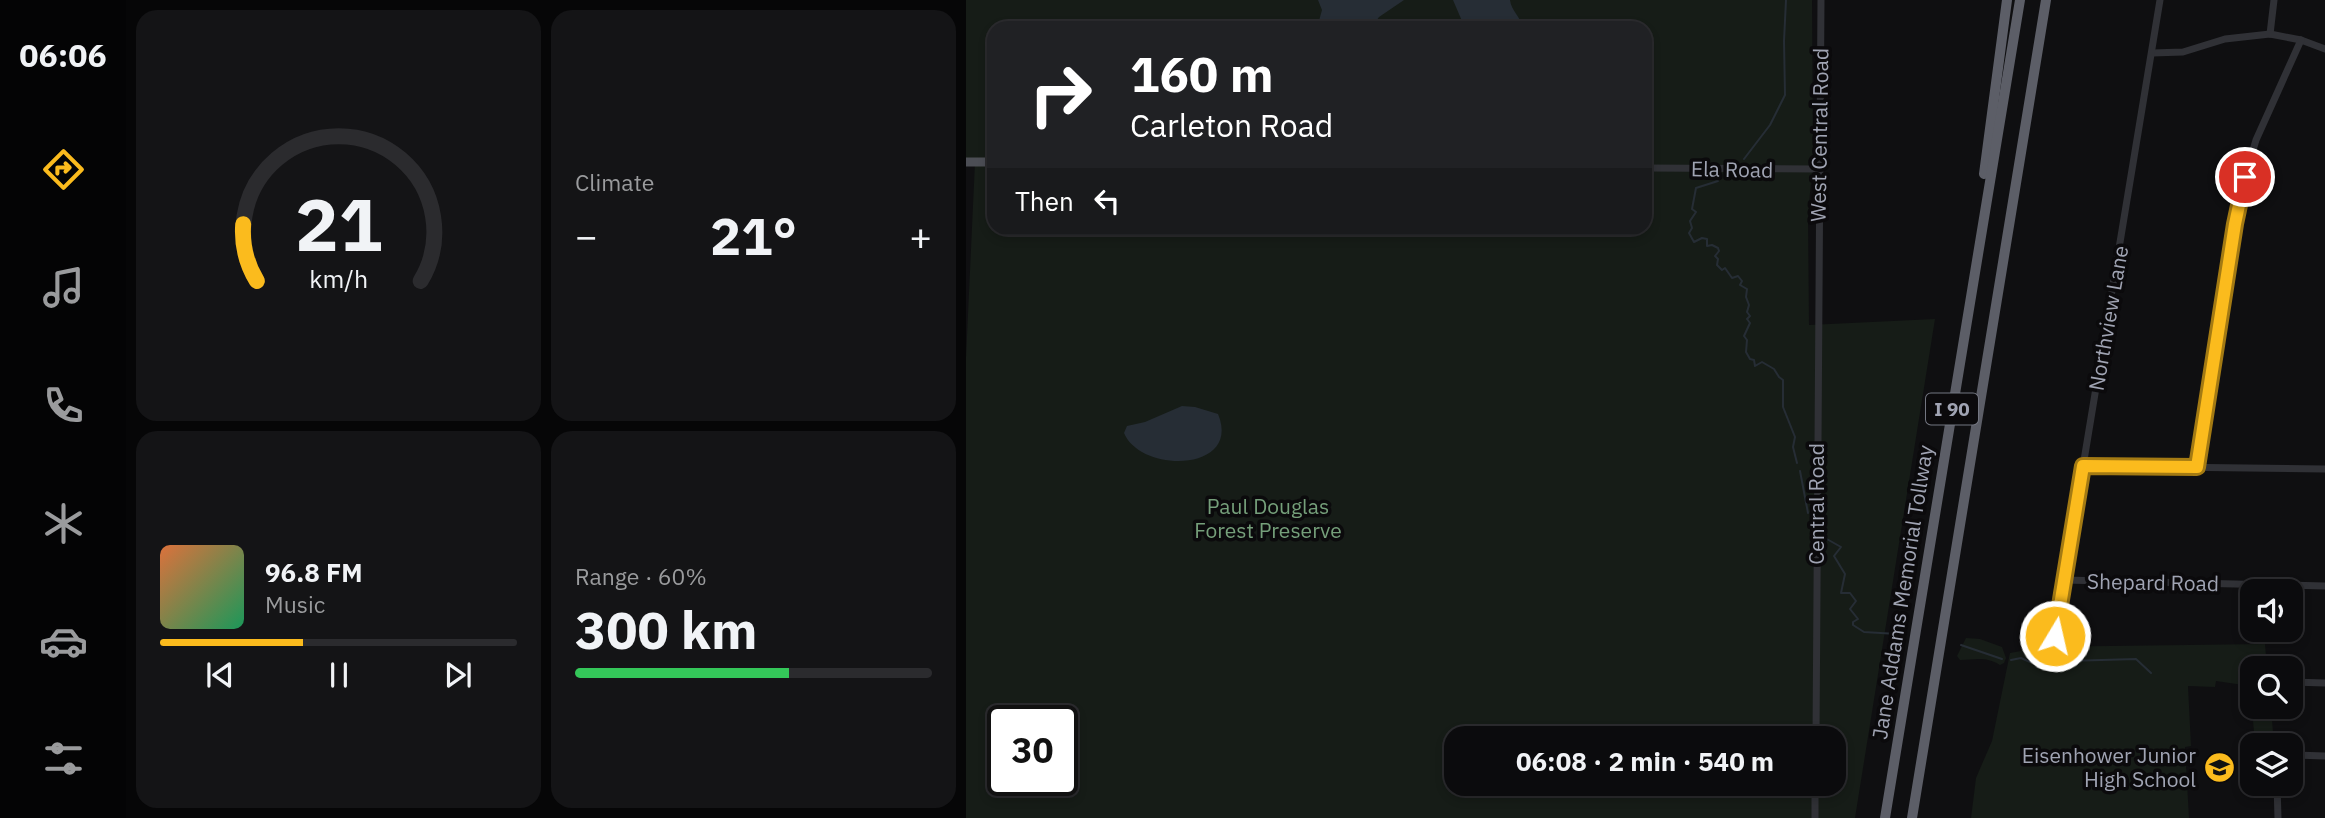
<!DOCTYPE html>
<html lang="en">
<head>
<meta charset="utf-8">
<style>
	:root { --surface:#0b0b0d; --page:#141416; --text:#f1f3f6; --muted:#9a9b9d; --line:#2b2b2e; --accent:#fbbb1d }
	body { margin:0; font-family:"IBM Plex Sans",sans-serif; background:var(--page); color:var(--text); height:100vh; display:flex; flex-direction:column; font-size:26px; white-space:nowrap }
	* { box-sizing:border-box; margin:0 }
	p { font-size:23px; color:var(--muted) }
	.icon { flex:none; width:38px; height:38px; fill:none; stroke:currentColor; stroke-width:2; stroke-linecap:round; stroke-linejoin:round }
	.map { position:relative; flex:1; overflow:hidden }
	.sheet { display:flex; flex-direction:column; gap:10px; padding:10px; background:#060607; width:840px }
	.sheet>* { flex:none }
	.banner { position:absolute; left:21px; top:21px; width:665px; height:214px; border-radius:21px; box-shadow:0 4px 10px #0003,0 0 0 2px var(--line); background:#202124; color:#fff; overflow:hidden }
	.buttons { position:absolute; left:1274px; top:579px; display:grid; gap:14px }
	.buttons a { display:grid; place-items:center; width:63px; height:63px; border-radius:14px; background:var(--surface); box-shadow:0 4px 10px #0003,0 0 0 2px var(--line); font-size:35px }
	.speed { position:absolute; left:21px; top:705px; display:flex; gap:14px; font-size:35px; font-weight:700; text-align:center }
	.speed>* { display:grid; place-content:center; width:91px; height:91px; border-radius:50%; background:var(--surface); box-shadow:0 4px 10px #0003,0 0 0 2px var(--line); line-height:1 }
	.speed .limit { border:4px solid #111; border-radius:10px; background:#fff; color:#111 }
	.pin { position:absolute; display:grid; place-items:center; width:60px; height:60px; color:#fff; margin:-30px; border:4px solid #fff; border-radius:50%; box-shadow:0 2px 7px #0007 }
	.me { position:absolute; width:77px; margin:-38px; rotate:9deg; stroke-linejoin:round; filter:drop-shadow(0 0 5px #0008) }
	.turn { display:flex; align-items:center; gap:24px; height:147px; padding:0 28px; font-size:32px }
	.turn .icon { width:91px; height:91px; stroke-width:2.5 }
	.turn b { display:block; font-size:49px; line-height:60px }
	.then { display:flex; align-items:center; height:66px; padding:0 28px; background:#0003; gap:14px; font-size:26px }
	.big { font-size:52px; font-weight:700; line-height:1.1 }
	.sheet .widget { flex:1; display:flex; flex-direction:column; justify-content:center; gap:10px; min-width:0; padding:0 24px; border-radius:21px; background:var(--page) }
	.sheet .dial { align-items:center; gap:0 }
	.dial svg { height:182px; overflow:visible; fill:none; stroke:var(--line); stroke-width:7; stroke-linecap:round; text-anchor:middle }
	.dial text { fill:var(--text); stroke:none }
	.song { display:flex; align-items:center; gap:21px }
	.cover { width:84px; height:84px; border-radius:10px; background:linear-gradient(135deg,hsl(20 70% 55%),hsl(150 70% 35%)) }
	.played { height:7px; border-radius:4px; background:linear-gradient(90deg,var(--accent) 40%,var(--line) 40%) }
	.keys { display:flex; justify-content:space-around; direction:ltr }
	.heat { display:flex; justify-content:space-between; align-items:center; font-size:38px; direction:ltr }
	.charge { height:10px; border-radius:5px; background:linear-gradient(90deg,#34c759 60%,var(--line) 0) }
	.sheet .tiles { flex:1; display:grid; gap:10px; grid-template-columns:repeat(2,1fr) }
	.trip { position:absolute; left:478px; top:726px; width:402px; height:70px; border-radius:21px; background:var(--surface); box-shadow:0 4px 10px #0003,0 0 0 2px var(--line); font-weight:700; line-height:70px; text-align:center }
	main { display:flex; flex:1; min-height:0 }
	.dock { display:flex; flex-direction:column; width:126px; justify-content:space-around; align-items:center; background:#040405; color:var(--muted) }
	.dock .icon { width:49px; height:49px }
	.dock .active { color:var(--accent) }
	.dock b { font-size:32px; color:var(--text) }
	.map>svg:first-child { display:block }
	.green { fill:#161c17; fill-rule:evenodd }
	.water { fill:#262d35 }
	.lines { fill:none; stroke-linecap:round; stroke-linejoin:round }
	.stream { stroke:#262d35; stroke-width:2 }
	.minor { stroke:#303136; stroke-width:7 }
	.major { stroke:#4c4e55; stroke-width:9 }
	.highway { stroke:#5c5e67; stroke-width:10 }
	.route-casing { stroke:#a37a13; stroke-width:18 }
	.route { stroke:#fbbb1d; stroke-width:12 }
	.labels { text-anchor:middle; dominant-baseline:central; stroke-width:7; stroke-linejoin:round; paint-order:stroke }
	.shield { fill:#0b0a0c; stroke:#737681; stroke-width:2 }
	.shield-label { font-size:19px; font-weight:bold; fill:#a0a4b3 }
	.street-label { font-size:21px; fill:#a0a4b3; stroke:#0b0a0c }
	.park-label { font-size:21px; fill:#759f7a; stroke:#0b0a0c }
	.poi-label { font-size:21px; fill:#a0a4b3; stroke:#0b0a0c; text-anchor:end }
</style>
</head>
<body>
<main>
<nav class="dock">
<b>06:06</b>
<svg class="icon active" aria-label="directions" viewBox="0 0 24 24"><path d="M12 3l9 9-9 9-9-9zM9 14v-3h6M13 9l2 2-2 2"/></svg>
<svg class="icon" aria-label="music" viewBox="0 0 24 24"><path d="M9 18V5l10-2v13"/><circle cx="6" cy="18" r="3"/><circle cx="16" cy="16" r="3"/></svg>
<svg class="icon" aria-label="phone" viewBox="0 0 24 24"><path d="M5 4h4l2 5-3 2q2 4 5 5l2-3 5 2v4C11 20 4 13 5 4z"/></svg>
<svg class="icon" aria-label="climate" viewBox="0 0 24 24"><path d="M12 3v18M4 7l16 10M4 17L20 7"/></svg>
<svg class="icon" aria-label="car" viewBox="0 0 24 24"><path d="M5 17H2v-5l4-1 3-4h7l3 4 3 1v5h-3M9 17h6M6 11h13"/><circle cx="7" cy="17" r="2"/><circle cx="17" cy="17" r="2"/></svg>
<svg class="icon" aria-label="filters" viewBox="0 0 24 24"><path d="M4 7h16M4 17h16"/><circle cx="9" cy="7" r="2"/><circle cx="15" cy="17" r="2"/></svg>
</nav>
<section class="sheet">
<div class="tiles">
<div class="widget dial"><svg viewBox="0 0 100 80">
<path d="M14 69A42 42 0 1 1 86 69"/>
<path d="M14 69A42 42 0 0 1 8 44" stroke="#fbbb1d"/>
<text x="50" y="56" font-size="32" font-weight="700">21</text>
<text x="50" y="72" font-size="11">km/h</text>
</svg></div>
<div class="widget"><p>Climate</p>
<div class="heat"><a>−</a><b class="big">21°</b><a>+</a></div>
</div>
<div class="widget">
<div class="song"><i class="cover"></i><div><b>96.8 FM</b><p>Music</p></div></div>
<div class="played"></div>
<div class="keys"><svg class="icon" aria-label="previous" viewBox="0 0 24 24"><path d="M18 5L8 12l10 7zM5 5v14"/></svg><svg class="icon" aria-label="pause" viewBox="0 0 24 24"><path d="M8 5v14M16 5v14"/></svg><svg class="icon" aria-label="next" viewBox="0 0 24 24"><path d="M6 5l10 7-10 7zM19 5v14"/></svg></div>
</div>
<div class="widget"><p>Range · 60%</p><b class="big">300 km</b><div class="charge"></div></div>
</div>
</section>
<div class="map">
<svg width="1359" height="818" viewBox="0 0 1359 818">
	<rect width="100%" height="100%" fill="#0f0f11"/>
	<!-- green -->
	<g class="green">
		<path d="M0 0H846L847 158 842 216 843 325 969 319 889 818H0V358L9 162H0ZM28 28H679V228H28ZM37 721H96V780H37ZM490 738H868V784H490Z"/>
		<path d="M1000 638 1014 639 1036 647 1040 658 1038 663 1034 665C1019 656 1009 660 994 660L991 656Z"/>
		<polygon points="1299,644 1301,668 1286,668 1286,707 1305,707 1308,745 1289,744 1284,686 1250,681 1249,687 1222,686 1225,746 1219,747 1223,818 1005,818 1010,778 1026,741 1044,653 1055,651 1058,647"/>
	</g>
	<!-- water -->
	<g class="water">
		<polygon points="352,0 438,0 413,17 405,28 351,28 356,10"/>
		<path d="M487 0H544C545 11 555 16 556 28H499Z"/>
		<path d="M216 406 229 407 252 414C276 472 175 474 158 433L161 426 179 422Z"/>
	</g>
	<g class="lines">
		<!-- stream -->
		<g class="stream">
			<polyline points="778,159 804,125 819,95 818,41 820,0"/>
			<polyline points="752,181 730,188 726,209 730,212 724,221 726,228 723,233 728,242 736,238 741,239 741,246 746,245 752,248 753,251 749,256 752,259 751,265 756,270 759,268 766,278 772,276 776,281 774,285 781,289 780,297 783,305 781,312 784,316 781,319 784,323 778,336 781,340 780,352 784,359 788,360 789,366 796,362 808,369 813,377 817,380 817,407 829,437 827,447 831,463"/>
			<polyline points="834,471 842,513"/>
			<polyline points="859,538 875,547 868,556 879,574 875,593 884,593 890,601 884,609 892,619 887,622 887,625 898,632 931,634"/>
			<polyline points="995,645 1036,659"/>
			<polyline points="1045,660 1055,658 1064,662 1170,659 1185,673"/>
		</g>
		<!-- minor -->
		<g class="minor">
			<polyline points="1304,34 1308,0"/>
			<polyline points="1186,53 1217,52 1259,39 1304,34 1335,40 1359,49"/>
			<polyline points="679,168 852,169"/>
			<polyline points="1117,466 1359,469"/>
			<polyline points="1231,467 1269,224 1279,177 1290,140 1335,40"/>
			<polyline points="1098,580 1359,586"/>
			<polyline points="1089,636 1194,0"/>
			<polyline points="1325,682 1359,683"/>
			<polyline points="850,738 855,0"/>
			<polyline points="1325,757 1329,755 1359,756"/>
			<polyline points="1311,784 1312,818"/>
			<polyline points="849,818 849,784"/>
		</g>
		<!-- major -->
		<polyline class="major" points="0,162 28,162"/>
		<!-- highway -->
		<g class="highway">
			<polyline points="1018,174 1041,0"/>
			<polyline points="919,818 1054,0"/>
			<polyline points="946,818 1080,0"/>
		</g>
	</g>
	<g class="lines">
		<defs>
			<polyline id="route" points="1089,636 1117,466 1231,467 1269,224 1279,177"/>
		</defs>
		<!-- route casing -->
		<use href="#route" class="route-casing"/>
		<!-- route -->
		<use href="#route" class="route"/>
	</g>
	<!-- icons -->
	<defs>
		<symbol id="school-disc" viewBox="-11 -11 22 22"><circle r="9.5" fill="#fbbb1d" stroke="#0b0a0c"/><path d="M0-5L7-2L0 1L-7-2ZM-4 1L0 2.5L4 1V4Q0 6-4 4Z" fill="#111"/></symbol>
	</defs>
	<g fill-rule="evenodd">
		<use href="#school-disc" x="1236" y="750" width="35" height="35"/>
	</g>
	<g class="labels">
		<!-- shield labels -->
		<rect class="shield" x="960" y="393.5" width="52" height="31" rx="5"/>
		<g class="shield-label">
			<text x="986" y="409">I 90</text>
		</g>
		<!-- street labels -->
		<g class="street-label">
			<text transform="translate(853 135) rotate(-89)">West Central Road</text>
			<text transform="translate(766 169) rotate(1)">Ela Road</text>
			<text transform="translate(1142 318) rotate(-80)">Northview Lane</text>
			<text transform="translate(850 504) rotate(-90)">Central Road</text>
			<text transform="translate(1187 582) rotate(1)">Shepard Road</text>
			<text transform="translate(936 592) rotate(-81)">Jane Addams Memorial Tollway</text>
		</g>
		<!-- park labels -->
		<g class="park-label">
			<text x="302" y="506">Paul Douglas<tspan x="302" dy="24">Forest Preserve</tspan></text>
		</g>
		<!-- poi labels -->
		<g class="poi-label">
			<text x="1230" y="755">Eisenhower Junior<tspan x="1230" dy="24">High School</tspan></text>
		</g>
	</g>
</svg>
<div class="buttons">
<a><svg class="icon" aria-label="sound" viewBox="0 0 24 24"><path d="M4 9h4l5-4v14l-5-4H4zM17 9q2 3 0 6"/></svg></a>
<a><svg class="icon" aria-label="search" viewBox="0 0 24 24"><circle cx="10" cy="10" r="6"/><path d="M15 15l6 6"/></svg></a>
<a><svg class="icon" aria-label="layers" viewBox="0 0 24 24"><path d="M12 4l9 5-9 5-9-5zM3 14l9 5 9-5"/></svg></a>
</div>
<div class="speed"><div class="limit">30</div></div>
<div class="pin" style="left:1279px;top:177px;background:#d93025"><svg class="icon" aria-label="arrive" viewBox="0 0 24 24"><path d="M6 21V4h12l-3 4 3 4H6"/></svg></div>
<svg class="me" style="left:1089px;top:636px" viewBox="-20 -20 40 40"><circle r="17" fill="#fbbb1d" stroke="#fff" stroke-width="3"/><path d="M0-11L8 9 0 5-8 9z" fill="#fff"/></svg>
<div class="trip">06:08 · 2 min · 540 m</div>
<div class="banner">
<div class="turn"><svg class="icon" aria-label="right" viewBox="0 0 24 24"><path d="M7 20v-9h11M14 6l5 5-5 5"/></svg><div><b>160 m</b>Carleton Road</div></div>
<div class="then">Then<svg class="icon" aria-label="left" viewBox="0 0 24 24"><path d="M17 20v-9H6M10 6l-5 5 5 5"/></svg></div>
</div>
</div>
</main>
</body>
</html>
